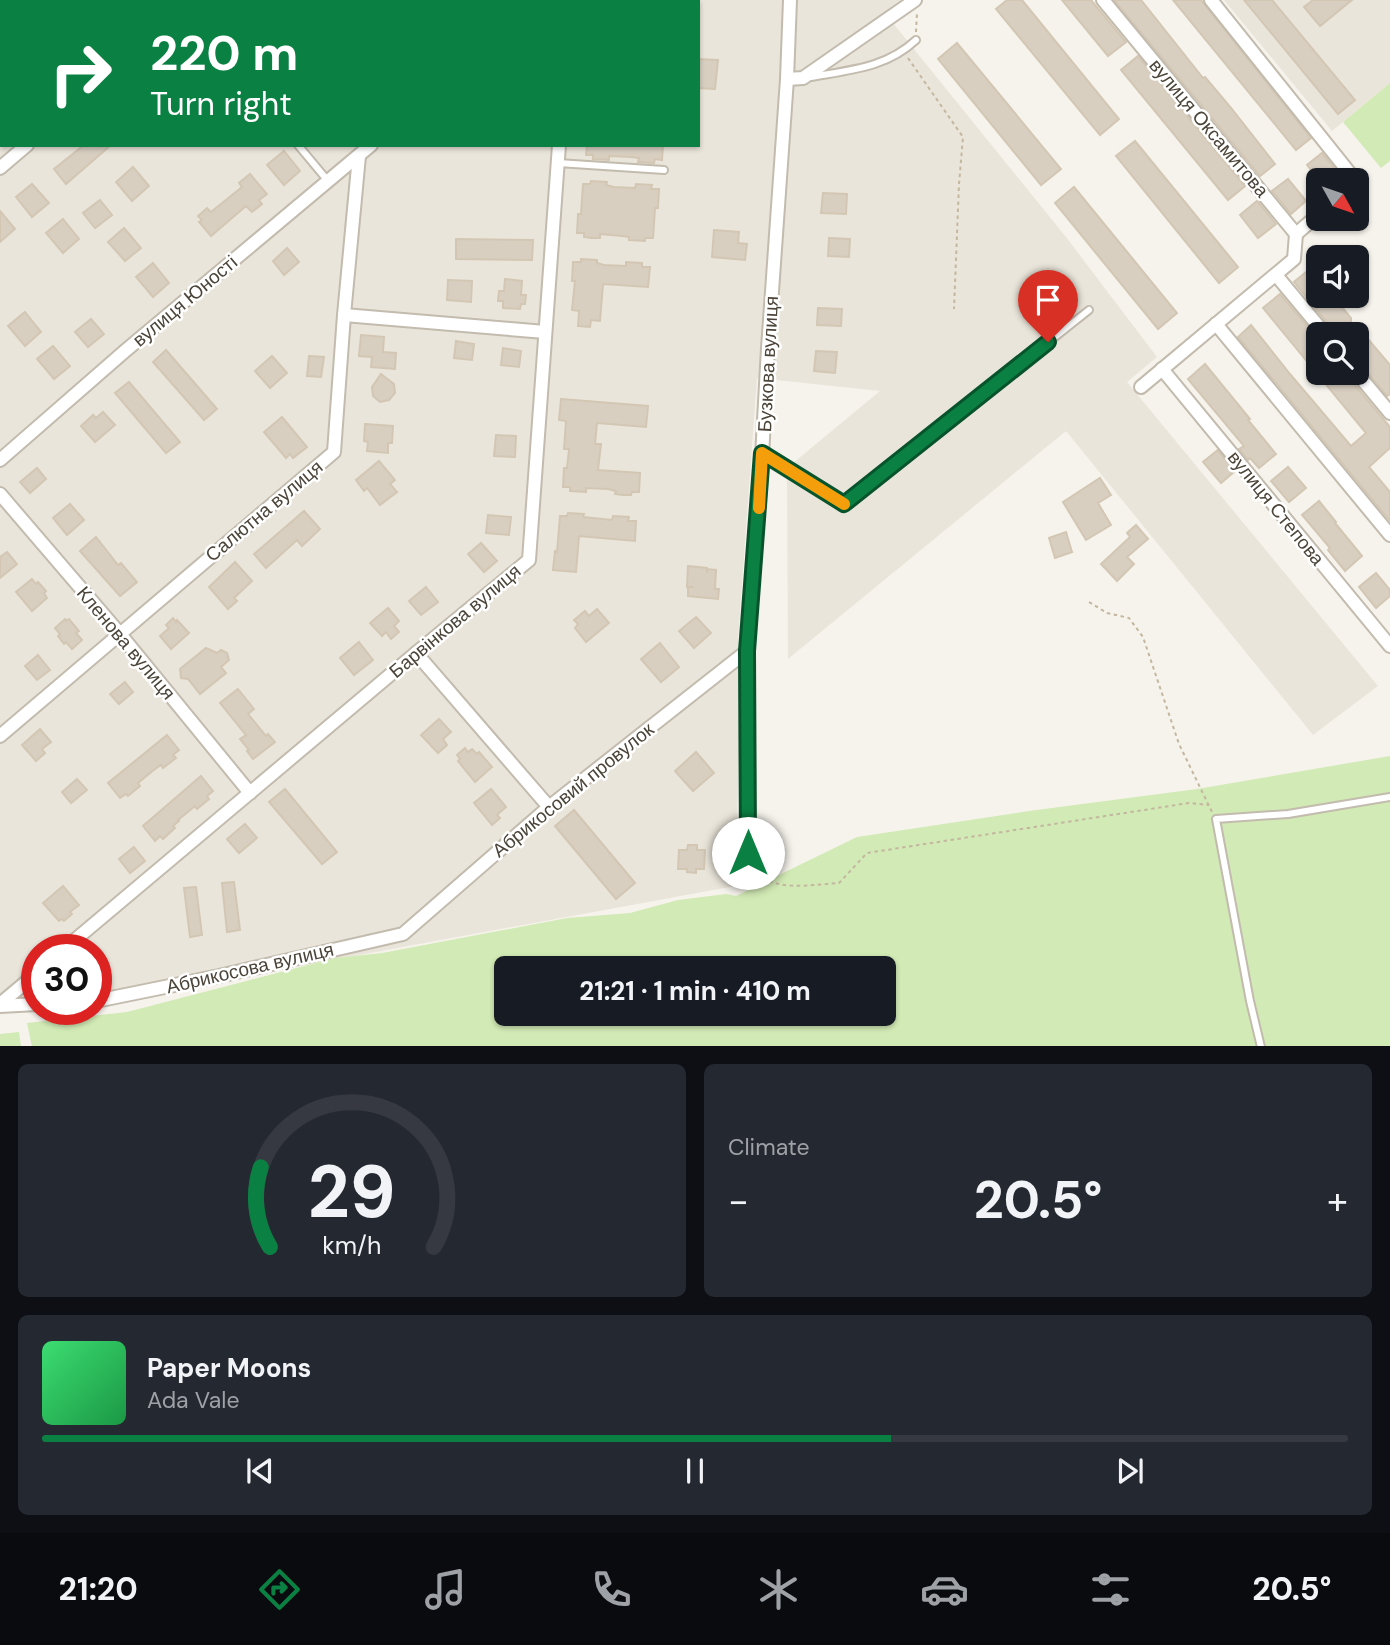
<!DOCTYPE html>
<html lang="en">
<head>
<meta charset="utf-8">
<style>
	:root { --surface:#171b24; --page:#242831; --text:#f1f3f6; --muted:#9ea1a6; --line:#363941; --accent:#0b8043 }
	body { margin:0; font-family:"DM Sans",sans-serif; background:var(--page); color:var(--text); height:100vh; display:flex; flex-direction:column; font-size:26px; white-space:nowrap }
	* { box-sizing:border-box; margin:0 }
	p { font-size:23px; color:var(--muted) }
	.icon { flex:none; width:38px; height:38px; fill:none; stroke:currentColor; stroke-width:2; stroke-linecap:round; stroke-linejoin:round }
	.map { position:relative; height:1046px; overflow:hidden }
	.sheet { display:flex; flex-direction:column; gap:18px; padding:18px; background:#0d0f14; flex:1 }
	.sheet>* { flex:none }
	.top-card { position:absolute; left:0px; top:0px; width:700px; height:147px; box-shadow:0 2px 5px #0004; background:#0b8043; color:#fff; overflow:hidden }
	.needle { width:46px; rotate:130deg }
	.buttons { position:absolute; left:1306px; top:168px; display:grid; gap:14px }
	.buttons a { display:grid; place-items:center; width:63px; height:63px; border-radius:10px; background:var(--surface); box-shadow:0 2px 5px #0004; font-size:35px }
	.speed { position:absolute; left:21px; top:934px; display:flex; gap:14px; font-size:35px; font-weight:700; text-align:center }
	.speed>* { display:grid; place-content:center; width:91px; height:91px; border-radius:50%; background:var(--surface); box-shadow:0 2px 5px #0004; line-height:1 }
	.speed .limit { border:10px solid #d22; background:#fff; color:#111 }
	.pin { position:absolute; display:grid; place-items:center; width:60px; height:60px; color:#fff; margin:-72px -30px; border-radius:50% 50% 50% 0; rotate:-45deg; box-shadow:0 0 7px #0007 }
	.pin .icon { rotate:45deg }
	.me { position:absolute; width:77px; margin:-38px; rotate:0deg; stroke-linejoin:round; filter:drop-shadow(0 0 5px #0008) }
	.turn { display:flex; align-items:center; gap:24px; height:147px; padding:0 35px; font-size:32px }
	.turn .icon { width:91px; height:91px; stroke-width:2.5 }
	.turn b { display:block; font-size:49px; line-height:60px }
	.big { font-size:52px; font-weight:700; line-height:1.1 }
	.sheet .card { flex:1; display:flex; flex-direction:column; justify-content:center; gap:10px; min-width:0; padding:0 24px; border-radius:10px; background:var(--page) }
	.sheet .dial { align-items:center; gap:0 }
	.dial svg { height:182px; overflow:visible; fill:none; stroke:var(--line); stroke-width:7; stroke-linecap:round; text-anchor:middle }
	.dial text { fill:var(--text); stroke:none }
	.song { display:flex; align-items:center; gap:21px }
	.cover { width:84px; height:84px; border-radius:10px; background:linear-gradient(135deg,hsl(140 70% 55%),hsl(140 70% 35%)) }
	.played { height:7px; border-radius:4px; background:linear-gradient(90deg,var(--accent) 65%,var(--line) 65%) }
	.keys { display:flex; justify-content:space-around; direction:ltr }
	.heat { display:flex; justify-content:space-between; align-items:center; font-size:38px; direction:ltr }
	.sheet .tiles { flex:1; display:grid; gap:18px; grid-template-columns:1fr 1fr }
	.card:last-child { grid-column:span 2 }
	.trip { position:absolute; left:494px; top:956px; width:402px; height:70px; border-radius:10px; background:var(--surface); box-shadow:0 2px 5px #0004; font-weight:700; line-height:70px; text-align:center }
	.tab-bar { display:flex; height:112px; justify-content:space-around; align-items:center; background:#090b0e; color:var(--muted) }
	.tab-bar .icon { width:49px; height:49px }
	.tab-bar .current { color:var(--accent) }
	.tab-bar b { font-size:32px; color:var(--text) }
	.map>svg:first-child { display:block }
	.residential { fill:#eae5da; fill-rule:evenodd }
	.green { fill:#d2eab5; fill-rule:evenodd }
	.building { fill:#d8cfc1; stroke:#d3c7b4; stroke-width:2 }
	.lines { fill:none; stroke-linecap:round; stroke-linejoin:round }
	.service-casing { stroke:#c2bbae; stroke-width:10 }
	.minor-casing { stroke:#c2bbae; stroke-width:16 }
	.path { stroke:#c4b79f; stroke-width:2; stroke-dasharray:3.5 3.5; stroke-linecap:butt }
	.service { stroke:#fff; stroke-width:6 }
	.minor { stroke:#fff; stroke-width:12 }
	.route-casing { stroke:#07532c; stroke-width:18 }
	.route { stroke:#0b8043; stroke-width:12 }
	.slow { stroke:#f59e0b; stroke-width:12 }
	.labels { text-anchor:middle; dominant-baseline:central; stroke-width:5; stroke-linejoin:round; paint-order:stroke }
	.street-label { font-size:19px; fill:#4b4439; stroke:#fff }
</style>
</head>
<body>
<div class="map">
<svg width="1390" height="1047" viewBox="0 0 1390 1047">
	<rect width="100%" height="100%" fill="#f6f3ec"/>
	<!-- residential -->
	<g class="residential">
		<path d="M0 0H900L884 12 1066 237 1157 357 1127 382 1378 686 1313 735 1066 431 788 659 787 468 880 391 757 378 738 639 741 686 735 886 229 979 96 994V950H37V1001L0 1005ZM2 2H698V145H2Z"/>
		<polygon points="1224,0 1390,0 1390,83 1332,131"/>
	</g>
	<!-- green -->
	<g class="green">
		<polygon points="1390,83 1390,161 1381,168 1343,122"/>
		<path d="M1390 756V1046L32 1047 27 1023 127 1012 335 958 382 953 567 918 630 913 678 900 726 894 736 896 857 837 1029 811 1197 789ZM506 968H884V1013H506Z"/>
		<polygon points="19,1032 21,1046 0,1046 0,1034"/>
	</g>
	<!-- building -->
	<g class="building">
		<polygon points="1007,0 1022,0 1119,119 1100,135 996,9"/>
		<polygon points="1062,0 1091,0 1126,42 1108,56"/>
		<polygon points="1114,0 1141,0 1203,78 1205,77 1231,108 1275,164 1260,176"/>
		<polygon points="1173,0 1201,0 1311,138 1296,150"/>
		<polygon points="1244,0 1272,0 1355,100 1338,114"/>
		<polygon points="1313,0 1352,0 1320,26 1304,7"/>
		<polygon points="957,43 1061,169 1041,185 938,59"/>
		<polygon points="1138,56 1245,186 1228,200 1121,70"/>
		<polygon points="698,59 718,60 715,89 698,88"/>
		<polygon points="1135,141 1238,267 1219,283 1116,156"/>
		<polygon points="84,145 111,145 66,184 54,169"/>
		<polygon points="587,145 663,145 662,160 655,159 654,163 638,162 639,158 631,157 609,156 609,160 593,159 593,155 586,155"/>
		<polygon points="284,151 300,171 284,185 267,165"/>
		<polygon points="1322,153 1341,176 1335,180 1319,180 1307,165"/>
		<polygon points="133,167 149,186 132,201 116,182"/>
		<polygon points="250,174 267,194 259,200 262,204 252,212 246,206 211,236 199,222 202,220 198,216 207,208 211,212 242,187 239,183"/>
		<polygon points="1288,179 1306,201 1291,214 1272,191"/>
		<polygon points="591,181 607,182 606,185 614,187 635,188 636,184 652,185 651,189 659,189 658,208 655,208 653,238 645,238 645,241 629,240 629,237 622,236 600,234 600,238 591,238 584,237 584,233 577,233 578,214 581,214 583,184 590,184"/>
		<polygon points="32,184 49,203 32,217 16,197"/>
		<polygon points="1074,187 1177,313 1158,329 1055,203"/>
		<polygon points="823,193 847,194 846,214 821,213"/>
		<polygon points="100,200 112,215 95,228 83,213"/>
		<polygon points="1257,201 1276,224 1258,238 1240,215"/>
		<polygon points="0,211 15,229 0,242"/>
		<polygon points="63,219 79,239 63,253 46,233"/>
		<polygon points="124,228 141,248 125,261 108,242"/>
		<polygon points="714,230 739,232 738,243 747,244 745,260 712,257"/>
		<polygon points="829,238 850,239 849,257 828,256"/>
		<polygon points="456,239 533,240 532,260 456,259"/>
		<polygon points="287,248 299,262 284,275 273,261"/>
		<polygon points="581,259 597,260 597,263 604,265 626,266 626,262 642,263 642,267 650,267 648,287 603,284 600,321 591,320 590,327 578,326 579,311 572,310 575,281 572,281 573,262 581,262"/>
		<polygon points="153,263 169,283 153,297 136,277"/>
		<polygon points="1311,268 1318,277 1318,296 1333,296 1351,318 1351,321 1336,334 1294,282"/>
		<polygon points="505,279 522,281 521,295 526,295 525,304 521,304 520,309 503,308 503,301 498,301 499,291 504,291"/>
		<polygon points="448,280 472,281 471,302 447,300"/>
		<polygon points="1280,294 1318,339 1318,373 1347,373 1349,378 1390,427 1390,448 1369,467 1390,492 1390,521 1238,337 1251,325 1290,374 1351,446 1366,433 1263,308"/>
		<polygon points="818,308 842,309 841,326 817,325"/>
		<polygon points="25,312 41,332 25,346 8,326"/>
		<polygon points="91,319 104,334 88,347 75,332"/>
		<polygon points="1356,325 1390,365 1390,394 1387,396 1356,359"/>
		<polygon points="361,335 384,337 383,352 396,353 395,369 371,367 372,357 359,356"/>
		<polygon points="456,341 474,344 472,360 454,358"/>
		<polygon points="53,346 70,366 54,379 37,359"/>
		<polygon points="503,348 521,351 519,367 501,365"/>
		<polygon points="166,350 217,409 204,420 153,362"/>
		<polygon points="816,351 837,352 835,373 814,371"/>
		<polygon points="272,356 287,373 270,388 255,371"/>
		<polygon points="309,356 324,357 321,377 307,376"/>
		<polygon points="1205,364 1250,419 1248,420 1276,454 1259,468 1250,458 1248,460 1239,449 1244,446 1188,379"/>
		<polygon points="381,374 394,384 395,393 389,400 380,402 373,396 372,387"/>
		<polygon points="129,382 180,442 166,453 115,393"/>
		<polygon points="561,399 648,406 646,427 597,423 595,444 601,444 598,470 640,473 639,492 632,492 631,495 623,495 615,494 616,491 608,489 586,488 586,492 570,491 570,487 563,487 564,468 567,468 569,449 564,449 566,421 559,420"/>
		<polygon points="103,412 115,425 95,442 81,426 93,415 96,418"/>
		<polygon points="282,417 307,447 293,458 290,454 286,458 264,432"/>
		<polygon points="365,424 393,426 392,443 388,443 388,453 367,451 368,442 364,441"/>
		<polygon points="496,435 516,436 515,457 494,456"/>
		<polygon points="1218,450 1235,471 1221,483 1203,462"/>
		<polygon points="379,461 395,480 390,484 397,492 380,505 367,488 364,491 356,480"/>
		<polygon points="1288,467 1306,488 1289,502 1271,481"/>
		<polygon points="37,468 46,479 30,493 20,482"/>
		<polygon points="1100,478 1111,495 1098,503 1111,525 1086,540 1063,502"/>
		<polygon points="1319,501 1336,522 1335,523 1362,556 1345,571 1328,550 1330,548 1302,515"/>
		<polygon points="70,504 84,520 67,535 53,518"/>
		<polygon points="304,511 320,529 302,546 297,540 266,568 254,554"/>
		<polygon points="568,513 584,514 583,517 612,520 613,516 629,517 628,521 636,521 635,541 579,536 576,572 553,570 555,551 557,552 560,516 567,516"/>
		<polygon points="488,515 511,517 509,535 486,533"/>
		<polygon points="1136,525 1148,539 1127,557 1134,564 1117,581 1101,564 1130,537 1127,533"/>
		<polygon points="1066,532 1072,552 1055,558 1049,538"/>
		<polygon points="96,537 118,565 121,563 137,582 120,596 80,551"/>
		<polygon points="481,543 497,561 484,572 468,554"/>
		<polygon points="7,552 17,564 0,578 0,557"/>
		<polygon points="235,562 252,581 234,598 237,601 228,609 209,587"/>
		<polygon points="688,566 707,568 707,573 707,569 716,570 715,589 719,589 718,599 688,596 688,587 694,587 687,587"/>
		<polygon points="1376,573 1390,590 1390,596 1376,608 1359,587"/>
		<polygon points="32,579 36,584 38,582 46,591 44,593 47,598 32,611 16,592"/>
		<polygon points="426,587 438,602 421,615 409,601"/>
		<polygon points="388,608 399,621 394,626 399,632 391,639 386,632 382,636 370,623"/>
		<polygon points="597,609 609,623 586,642 575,628 578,624 574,620 585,611 589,616"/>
		<polygon points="696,617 711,633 694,648 679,631"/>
		<polygon points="173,618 176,622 177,620 189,633 171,649 160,636 169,628 166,625"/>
		<polygon points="65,619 66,621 69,619 79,631 76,633 82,640 72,649 66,642 64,644 58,636 60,634 55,628"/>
		<polygon points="359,642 373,660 354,675 340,658"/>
		<polygon points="660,643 679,667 661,682 641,659"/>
		<polygon points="206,648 217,653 221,650 227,653 229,660 221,667 226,673 200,694 188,679 181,678 180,669"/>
		<polygon points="38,655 50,670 37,680 25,666"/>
		<polygon points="125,682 133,692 119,704 110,694"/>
		<polygon points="238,689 254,709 248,714 266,736 268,734 275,742 253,759 247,751 249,750 240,739 246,735 220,703"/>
		<polygon points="439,719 451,732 443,739 447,745 438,753 421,735"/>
		<polygon points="40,729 51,742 42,749 45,753 36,761 22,745"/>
		<polygon points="167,735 179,750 173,755 176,758 163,768 161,765 155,769 138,783 140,786 128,796 126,794 120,798 108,783"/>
		<polygon points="465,748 468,752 472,749 477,754 479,752 492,767 475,782 458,761 460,759 457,755"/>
		<polygon points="696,752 714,773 693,791 675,771"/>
		<polygon points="201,776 213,791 207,796 209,799 197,809 195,806 178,820 179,821 173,826 175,828 163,839 160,836 155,841 143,826"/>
		<polygon points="77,779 87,790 71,803 62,792"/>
		<polygon points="285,789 337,852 322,864 269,802"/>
		<polygon points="491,789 506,807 497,815 500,818 492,825 474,803"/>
		<polygon points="574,810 635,883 616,899 555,826"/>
		<polygon points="245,824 257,838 239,853 227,839"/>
		<polygon points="688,845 697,845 697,850 705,850 704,869 696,869 696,873 687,872 687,869 678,869 679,850 687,850"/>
		<polygon points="134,847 145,861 130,873 119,859"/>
		<polygon points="234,882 240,930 227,932 222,883"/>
		<polygon points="63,886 79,905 70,912 72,914 64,921 62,919 59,921 43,903"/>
		<polygon points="196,887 202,935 190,937 184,888"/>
	</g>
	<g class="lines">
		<defs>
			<g id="service">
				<polyline points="294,0 296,2"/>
				<path d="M811 77C850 70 886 68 916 40"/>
				<polyline points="298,145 328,181"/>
				<polyline points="558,163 664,170"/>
				<polyline points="762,453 844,504 1089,310"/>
				<polyline points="1261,1047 1250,1001 1216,819 1288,814 1390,797"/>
			</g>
			<g id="minor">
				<polyline points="63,0 65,2"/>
				<polyline points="1103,0 1296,234 1318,215"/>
				<polyline points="1211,0 1356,181"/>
				<polyline points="195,2 197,0"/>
				<polyline points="543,2 545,0"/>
				<polyline points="570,2 570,0"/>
				<polyline points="787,79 803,78 915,0"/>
				<polyline points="0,168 27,145"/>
				<polyline points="1276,275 1325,334"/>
				<polyline points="344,315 545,332"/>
				<polyline points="1216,324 1390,535"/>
				<polyline points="1162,369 1390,646"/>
				<polyline points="1356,372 1390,413"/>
				<polyline points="1141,387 1294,259 1296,234"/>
				<polyline points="0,460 125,351 371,145"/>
				<polyline points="0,494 120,634 250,793"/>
				<polyline points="416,653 549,807"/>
				<polyline points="0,736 334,452 344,315 359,156"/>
				<polyline points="749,853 747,651 761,474 768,348 787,79 790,0"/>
				<polyline points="63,950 416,653 529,560 559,145"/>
				<polyline points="96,1001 219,976 403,934 549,807 747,651"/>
				<polyline points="0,1004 37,973"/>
				<polyline points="0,1006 37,1004"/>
			</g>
		</defs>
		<!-- service casing -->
		<use href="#service" class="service-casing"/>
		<!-- minor casing -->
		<use href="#minor" class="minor-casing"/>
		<!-- path -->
		<g class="path">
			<polyline points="916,32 917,13"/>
			<polyline points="908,58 963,137 959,184 954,309"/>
			<polyline points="1089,602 1107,613 1129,618 1143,637 1179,744 1212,812"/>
			<path d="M756 865C758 869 759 872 762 875 776 892 819 884 839 883L867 853 1189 803 1209 805"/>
		</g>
		<!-- service -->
		<use href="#service" class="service"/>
		<!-- minor -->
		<use href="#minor" class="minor"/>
	</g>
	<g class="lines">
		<defs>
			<polyline id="route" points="748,853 747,651 762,453 844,504 1048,342"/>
		</defs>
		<!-- route casing -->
		<use href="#route" class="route-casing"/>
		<!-- route -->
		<use href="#route" class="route"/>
		<!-- slow -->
		<polyline class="slow" points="759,508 762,453 844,504"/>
	</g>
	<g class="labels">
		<!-- street labels -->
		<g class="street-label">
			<text transform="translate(1209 128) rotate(50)">вулиця Оксамитова</text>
			<text transform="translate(185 301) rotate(-40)">вулиця Юності</text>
			<text transform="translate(768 364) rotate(-87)">Бузкова вулиця</text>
			<text transform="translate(1276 508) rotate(51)">вулиця Степова</text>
			<text transform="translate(264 511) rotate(-40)">Салютна вулиця</text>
			<text transform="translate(455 621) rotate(-40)">Барвінкова вулиця</text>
			<text transform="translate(126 643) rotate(50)">Кленова вулиця</text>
			<text transform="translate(573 790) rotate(-39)">Абрикосовий провулок</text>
			<text transform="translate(250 968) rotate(-13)">Абрикосова вулиця</text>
		</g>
	</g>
</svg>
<div class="buttons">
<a><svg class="needle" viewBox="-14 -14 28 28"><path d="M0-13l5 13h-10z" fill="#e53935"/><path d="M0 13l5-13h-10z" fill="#9ea1a6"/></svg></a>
<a><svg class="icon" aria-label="sound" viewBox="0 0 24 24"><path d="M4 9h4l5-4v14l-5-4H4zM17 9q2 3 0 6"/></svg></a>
<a><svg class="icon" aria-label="search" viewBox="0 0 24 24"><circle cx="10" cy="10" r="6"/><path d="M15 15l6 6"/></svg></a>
</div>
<div class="speed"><div class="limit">30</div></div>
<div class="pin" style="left:1048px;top:342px;background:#d93025"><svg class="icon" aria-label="arrive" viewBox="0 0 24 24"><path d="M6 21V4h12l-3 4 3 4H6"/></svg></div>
<svg class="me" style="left:748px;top:853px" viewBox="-20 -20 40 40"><circle r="19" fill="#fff"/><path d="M0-13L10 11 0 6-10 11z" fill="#0b8043"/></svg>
<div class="trip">21:21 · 1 min · 410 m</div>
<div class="top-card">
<div class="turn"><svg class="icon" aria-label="right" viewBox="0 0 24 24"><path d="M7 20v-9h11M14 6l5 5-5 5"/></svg><div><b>220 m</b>Turn right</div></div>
</div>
</div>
<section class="sheet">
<div class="tiles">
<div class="card dial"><svg viewBox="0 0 100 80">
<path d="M14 69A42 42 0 1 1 86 69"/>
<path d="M14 69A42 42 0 0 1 10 34" stroke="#0b8043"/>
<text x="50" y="56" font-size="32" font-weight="700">29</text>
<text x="50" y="72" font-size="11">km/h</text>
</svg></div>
<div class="card"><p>Climate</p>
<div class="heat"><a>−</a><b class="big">20.5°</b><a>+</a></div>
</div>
<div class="card">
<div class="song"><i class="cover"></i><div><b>Paper Moons</b><p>Ada Vale</p></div></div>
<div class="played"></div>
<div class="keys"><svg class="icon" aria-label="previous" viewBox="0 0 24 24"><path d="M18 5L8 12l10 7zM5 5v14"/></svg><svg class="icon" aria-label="pause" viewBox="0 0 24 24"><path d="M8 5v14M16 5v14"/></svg><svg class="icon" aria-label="next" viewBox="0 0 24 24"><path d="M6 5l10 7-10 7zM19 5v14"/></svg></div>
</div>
</div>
</section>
<nav class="tab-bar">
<b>21:20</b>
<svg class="icon current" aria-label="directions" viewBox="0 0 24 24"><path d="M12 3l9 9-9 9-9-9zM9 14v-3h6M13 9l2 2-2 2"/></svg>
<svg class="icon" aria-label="music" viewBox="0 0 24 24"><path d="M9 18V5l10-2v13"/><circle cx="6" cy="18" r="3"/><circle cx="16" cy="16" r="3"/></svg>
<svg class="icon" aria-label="phone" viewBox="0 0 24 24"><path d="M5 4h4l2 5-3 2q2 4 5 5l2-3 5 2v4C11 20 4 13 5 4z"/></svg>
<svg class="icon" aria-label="climate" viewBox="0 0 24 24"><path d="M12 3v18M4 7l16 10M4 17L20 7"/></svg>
<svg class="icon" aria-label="car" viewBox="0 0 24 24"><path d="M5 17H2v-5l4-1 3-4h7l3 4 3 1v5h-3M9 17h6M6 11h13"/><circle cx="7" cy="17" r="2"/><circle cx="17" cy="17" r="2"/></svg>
<svg class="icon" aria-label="filters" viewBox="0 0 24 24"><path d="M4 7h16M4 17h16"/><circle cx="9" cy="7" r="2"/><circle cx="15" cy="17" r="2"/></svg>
<b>20.5°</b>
</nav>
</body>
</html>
